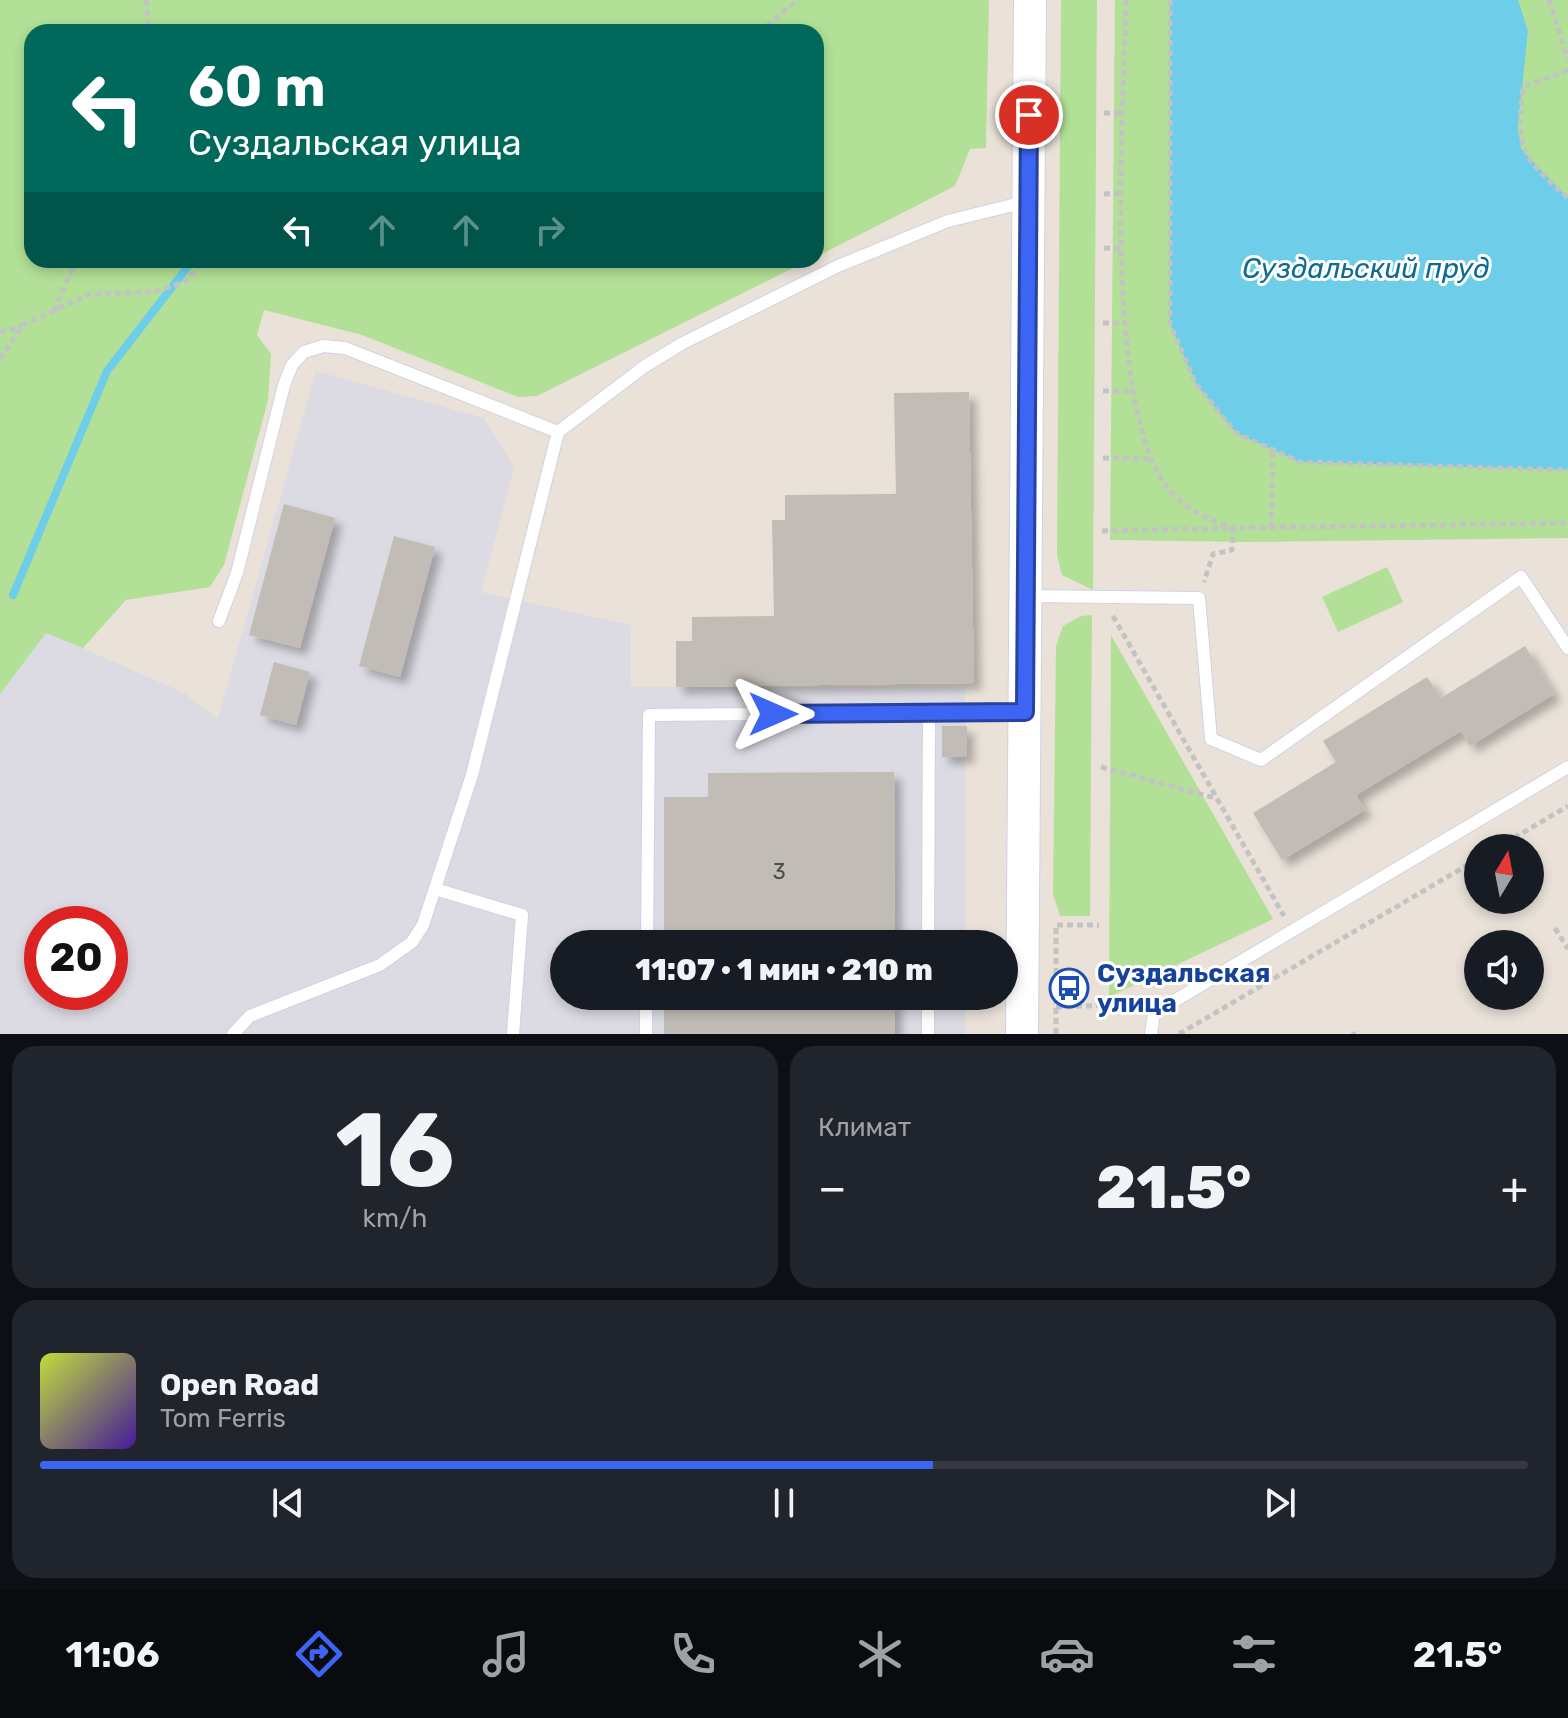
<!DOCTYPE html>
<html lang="ru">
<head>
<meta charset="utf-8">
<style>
	:root { --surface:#171b24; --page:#20242c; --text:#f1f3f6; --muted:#9ea1a6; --line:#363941; --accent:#3c65f4 }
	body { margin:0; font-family:Rubik,sans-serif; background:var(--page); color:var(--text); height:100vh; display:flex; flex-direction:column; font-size:30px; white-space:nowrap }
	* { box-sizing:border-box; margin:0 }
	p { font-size:26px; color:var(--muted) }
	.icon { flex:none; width:44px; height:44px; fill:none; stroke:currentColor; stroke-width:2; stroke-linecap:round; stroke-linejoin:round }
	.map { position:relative; height:1034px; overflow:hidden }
	.sheet { display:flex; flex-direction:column; gap:12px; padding:12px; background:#0d0f14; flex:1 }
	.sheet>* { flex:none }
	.top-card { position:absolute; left:24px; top:24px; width:800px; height:244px; border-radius:24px; box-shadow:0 4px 12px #0003; background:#00695c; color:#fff; overflow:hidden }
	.needle { width:52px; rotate:10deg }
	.buttons { position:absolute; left:1464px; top:834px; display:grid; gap:16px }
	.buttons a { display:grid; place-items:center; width:80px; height:80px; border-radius:50%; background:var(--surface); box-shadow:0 4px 12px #0003; font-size:40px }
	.speed { position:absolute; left:24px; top:906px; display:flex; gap:16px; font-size:40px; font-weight:700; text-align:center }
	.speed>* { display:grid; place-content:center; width:104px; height:104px; border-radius:50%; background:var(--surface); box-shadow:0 4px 12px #0003; line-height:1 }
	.speed .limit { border:12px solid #d22; background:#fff; color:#111 }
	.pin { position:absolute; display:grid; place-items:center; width:68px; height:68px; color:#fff; margin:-34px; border:4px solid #fff; border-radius:50%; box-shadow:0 2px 8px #0007 }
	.me { position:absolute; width:88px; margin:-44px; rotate:90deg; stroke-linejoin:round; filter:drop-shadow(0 0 6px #0008) }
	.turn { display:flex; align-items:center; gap:28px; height:168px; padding:0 32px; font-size:36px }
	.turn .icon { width:104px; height:104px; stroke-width:2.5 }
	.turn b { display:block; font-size:56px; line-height:68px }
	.lanes { display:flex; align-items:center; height:76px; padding:0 32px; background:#0003; justify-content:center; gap:40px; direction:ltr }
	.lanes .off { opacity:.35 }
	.big { font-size:60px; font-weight:800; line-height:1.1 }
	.sheet .card { flex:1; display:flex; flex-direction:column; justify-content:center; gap:12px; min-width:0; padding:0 28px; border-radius:24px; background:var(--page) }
	.sheet .dial { align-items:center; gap:0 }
	.dial b { font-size:104px; line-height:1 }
	.song { display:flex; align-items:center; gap:24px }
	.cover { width:96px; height:96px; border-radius:12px; background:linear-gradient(135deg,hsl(70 70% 55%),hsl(260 70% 35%)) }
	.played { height:8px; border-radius:4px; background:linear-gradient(90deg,var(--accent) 60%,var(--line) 60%) }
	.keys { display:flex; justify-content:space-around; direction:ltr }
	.heat { display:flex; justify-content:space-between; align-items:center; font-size:44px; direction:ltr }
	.sheet .tiles { flex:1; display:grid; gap:12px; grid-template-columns:1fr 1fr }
	.card:last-child { grid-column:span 2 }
	.trip { position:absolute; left:550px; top:930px; width:468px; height:80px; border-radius:40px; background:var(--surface); box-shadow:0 4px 12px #0003; font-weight:800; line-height:80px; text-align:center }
	.tab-bar { display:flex; height:128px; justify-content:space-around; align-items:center; background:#090b0e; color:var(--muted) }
	.tab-bar .icon { width:56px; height:56px }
	.tab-bar .current { color:var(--accent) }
	.tab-bar b { font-size:36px; color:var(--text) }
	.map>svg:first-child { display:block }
	.industrial { fill:#dcdae2; fill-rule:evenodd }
	.green { fill:#b2e096 }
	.water { fill:#6eceea }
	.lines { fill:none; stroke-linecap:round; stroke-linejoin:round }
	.stream { stroke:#6eceea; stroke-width:8 }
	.building { fill:#c2bcb6; filter:url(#shadow) }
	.service-casing { stroke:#cfd3e1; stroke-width:14 }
	.tertiary-casing { stroke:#cfd3e1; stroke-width:34 }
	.path { stroke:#c3c3c3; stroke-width:5; stroke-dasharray:6 4; stroke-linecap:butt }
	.service { stroke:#fff; stroke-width:12 }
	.tertiary { stroke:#fff; stroke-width:32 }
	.route-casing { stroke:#27429f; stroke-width:20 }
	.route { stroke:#3c65f4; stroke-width:14 }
	.labels { text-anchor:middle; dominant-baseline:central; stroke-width:6; stroke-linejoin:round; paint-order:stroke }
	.number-label { font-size:22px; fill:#4e4d4c }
	.transit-label { font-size:26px; font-weight:bold; fill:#164399; stroke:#fff; text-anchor:start }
	.water-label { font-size:28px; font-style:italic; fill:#106a93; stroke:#fff }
</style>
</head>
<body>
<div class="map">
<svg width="1568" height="1034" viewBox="0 0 1568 1034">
	<defs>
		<filter id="shadow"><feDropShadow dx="7" dy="7" stdDeviation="4" flood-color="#0004"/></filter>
	</defs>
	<rect width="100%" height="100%" fill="#eae2d9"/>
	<!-- industrial -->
	<path class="industrial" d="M316 371 484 418 514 468 481 592 631 625V687H965V944H564V996H965V1034H0V694L46 632 184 693 218 719ZM42 924H110V992H42Z"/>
	<!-- green -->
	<g class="green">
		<polygon points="0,0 989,0 986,148 970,149 955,186 816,257 816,32 32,32 32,260 809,260 537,396 518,397 362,335 264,310 257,335 271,354 268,400 224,565 210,587 126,600 83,648 46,633 0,694"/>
		<polygon points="1061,0 1097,0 1093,590 1062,575 1057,555"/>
		<polygon points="1115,0 1568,0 1568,538 1244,542 1110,540"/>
		<polygon points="1387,567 1403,602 1338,632 1322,597"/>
		<polygon points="1092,615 1090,916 1060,916 1053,894 1056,646 1063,626 1081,616"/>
		<polygon points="1111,635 1273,919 1109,997"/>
	</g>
	<!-- water -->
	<polygon class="water" points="1170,0 1518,0 1528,31 1518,127 1521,149 1568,198 1568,470 1300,462 1236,433 1196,384 1170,324"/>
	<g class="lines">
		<!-- stream -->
		<polyline class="stream" points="13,595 107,371 193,260"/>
	</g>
	<!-- building -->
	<g class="building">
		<polygon points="969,392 974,683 676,687 676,641 692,641 692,617 774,616 772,520 785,520 785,495 896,494 894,393"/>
		<polygon points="284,504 335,518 300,648 249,635"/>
		<polygon points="394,536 435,547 400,677 359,666"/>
		<polygon points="1525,646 1554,694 1470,746 1461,731 1356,795 1365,810 1282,860 1253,813 1336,762 1323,741 1427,677 1441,698"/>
		<polygon points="274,662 310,672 296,725 260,715"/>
		<rect x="942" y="726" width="25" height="31"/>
		<polygon points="894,772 895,944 664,944 664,797 708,797 708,773"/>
		<rect x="664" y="996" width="231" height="38"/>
	</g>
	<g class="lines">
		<defs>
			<g id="service">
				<polyline points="1026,596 1199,598 1211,739 1261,760 1521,577 1568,648"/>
				<polyline points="219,621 237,573 284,385 292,365 304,352 323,346 345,348 558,432"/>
				<polyline points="435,889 522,915 513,1034"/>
				<polyline points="647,944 649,715 1024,712"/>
				<polyline points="928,944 929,712"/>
				<polyline points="233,1034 250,1016 380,965 412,942 423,925 472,775 558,432 645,366 683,343 838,266 948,221 1025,202"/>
				<polyline points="646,1034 646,996"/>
				<polyline points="928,1034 928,996"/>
				<polyline points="1151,1034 1154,1013 1568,767"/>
			</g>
			<polyline id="tertiary" points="1022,1034 1030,0"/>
		</defs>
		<!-- service casing -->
		<use href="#service" class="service-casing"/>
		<!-- tertiary casing -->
		<use href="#tertiary" class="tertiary-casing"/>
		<!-- path -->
		<g class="path">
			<polyline points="146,0 149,32"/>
			<path d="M1126 0C1124 111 1101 408 1170 491 1186 510 1210 520 1233 528L1568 523"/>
			<polyline points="1170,0 1170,324 1196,384 1236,433 1300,462 1568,470"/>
			<polyline points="1549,0 1568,60"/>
			<polyline points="759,32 798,0"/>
			<path d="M1568 70 1523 87C1516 151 1521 156 1568 198"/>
			<polyline points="1104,113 1123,113"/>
			<polyline points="1104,194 1122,193"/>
			<polyline points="1104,248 1122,249"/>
			<polyline points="54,311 76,260"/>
			<polyline points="1103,323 1126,323"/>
			<polyline points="0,332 22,326"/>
			<polyline points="0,359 23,325 90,294 154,292 187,281 203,260"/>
			<polyline points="1103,391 1134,391"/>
			<polyline points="1103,458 1151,459"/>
			<polyline points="1271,528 1273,450"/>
			<polyline points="1102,531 1233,528 1232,550 1213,554 1204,582"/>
			<polyline points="1113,616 1284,916"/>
			<polyline points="1101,767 1215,798"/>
			<polyline points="1497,848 1568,806"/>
			<polyline points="1555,928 1568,949"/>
			<polyline points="1056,1007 1139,1004"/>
			<polyline points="1353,1032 1354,1034"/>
			<polyline points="1056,1034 1056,925 1099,925"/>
			<polyline points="1179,1034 1478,859"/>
		</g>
		<!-- service -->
		<use href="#service" class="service"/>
		<!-- tertiary -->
		<use href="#tertiary" class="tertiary"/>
	</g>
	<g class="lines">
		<defs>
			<polyline id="route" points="773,714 1025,712 1029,115"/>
		</defs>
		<!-- route casing -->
		<use href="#route" class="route-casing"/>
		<!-- route -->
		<use href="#route" class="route"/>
	</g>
	<!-- icons -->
	<defs>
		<symbol id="bus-ring" viewBox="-11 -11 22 22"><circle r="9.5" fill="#fff" stroke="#1a4fb4" stroke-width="1.5"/><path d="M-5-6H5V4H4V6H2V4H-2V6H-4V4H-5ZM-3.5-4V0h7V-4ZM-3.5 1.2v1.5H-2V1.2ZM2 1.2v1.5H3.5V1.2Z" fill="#1a4fb4"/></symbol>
	</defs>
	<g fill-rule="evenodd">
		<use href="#bus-ring" x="1047" y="966" width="44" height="44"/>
	</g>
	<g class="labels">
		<!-- number labels -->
		<g class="number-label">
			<text x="779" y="871">3</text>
		</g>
		<!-- transit labels -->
		<g class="transit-label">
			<text x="1097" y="973">Суздальская<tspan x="1097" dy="30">улица</tspan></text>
		</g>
		<!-- water labels -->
		<g class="water-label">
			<text x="1366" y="268">Суздальский пруд</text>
		</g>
	</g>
</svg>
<div class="buttons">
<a><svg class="needle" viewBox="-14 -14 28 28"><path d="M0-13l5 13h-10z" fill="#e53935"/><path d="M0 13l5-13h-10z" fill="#9ea1a6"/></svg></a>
<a><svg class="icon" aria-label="sound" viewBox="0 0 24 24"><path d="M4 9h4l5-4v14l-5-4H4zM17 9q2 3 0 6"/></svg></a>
</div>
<div class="speed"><div class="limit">20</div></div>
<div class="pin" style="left:1029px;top:115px;background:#d93025"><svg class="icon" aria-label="arrive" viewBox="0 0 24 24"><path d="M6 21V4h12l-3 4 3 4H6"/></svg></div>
<svg class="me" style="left:773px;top:714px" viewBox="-20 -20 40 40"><path d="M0-17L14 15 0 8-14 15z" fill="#3c65f4" stroke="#fff" stroke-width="4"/></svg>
<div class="trip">11:07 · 1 мин · 210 m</div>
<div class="top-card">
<div class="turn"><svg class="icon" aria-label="left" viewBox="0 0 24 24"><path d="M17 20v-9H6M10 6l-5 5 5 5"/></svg><div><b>60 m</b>Суздальская улица</div></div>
<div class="lanes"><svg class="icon" aria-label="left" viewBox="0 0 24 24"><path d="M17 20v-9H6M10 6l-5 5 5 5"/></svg><svg class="icon off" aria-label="ahead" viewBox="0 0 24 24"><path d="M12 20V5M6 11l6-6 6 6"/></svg><svg class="icon off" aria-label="ahead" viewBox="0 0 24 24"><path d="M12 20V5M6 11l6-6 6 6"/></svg><svg class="icon off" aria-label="right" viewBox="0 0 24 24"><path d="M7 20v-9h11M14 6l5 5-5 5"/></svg></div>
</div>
</div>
<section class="sheet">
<div class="tiles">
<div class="card dial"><b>16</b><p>km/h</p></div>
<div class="card"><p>Климат</p>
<div class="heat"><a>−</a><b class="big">21.5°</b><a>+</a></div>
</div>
<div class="card">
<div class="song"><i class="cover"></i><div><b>Open Road</b><p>Tom Ferris</p></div></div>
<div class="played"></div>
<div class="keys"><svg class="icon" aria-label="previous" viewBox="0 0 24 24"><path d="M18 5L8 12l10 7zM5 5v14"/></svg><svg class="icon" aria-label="pause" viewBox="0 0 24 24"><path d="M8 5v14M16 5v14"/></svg><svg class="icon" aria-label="next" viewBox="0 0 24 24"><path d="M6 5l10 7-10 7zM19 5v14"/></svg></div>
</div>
</div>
</section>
<nav class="tab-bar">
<b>11:06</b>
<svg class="icon current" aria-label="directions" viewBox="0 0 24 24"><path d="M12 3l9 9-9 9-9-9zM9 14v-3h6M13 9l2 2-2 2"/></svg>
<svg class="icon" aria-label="music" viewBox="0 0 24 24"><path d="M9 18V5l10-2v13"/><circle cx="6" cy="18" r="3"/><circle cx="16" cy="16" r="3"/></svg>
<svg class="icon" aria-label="phone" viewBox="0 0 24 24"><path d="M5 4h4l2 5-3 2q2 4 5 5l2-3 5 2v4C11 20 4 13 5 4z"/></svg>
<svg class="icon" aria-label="climate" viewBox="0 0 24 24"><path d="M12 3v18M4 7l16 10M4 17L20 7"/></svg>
<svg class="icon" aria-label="car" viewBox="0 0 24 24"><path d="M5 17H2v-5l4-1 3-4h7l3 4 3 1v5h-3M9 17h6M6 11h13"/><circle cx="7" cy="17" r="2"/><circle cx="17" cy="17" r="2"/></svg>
<svg class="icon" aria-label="filters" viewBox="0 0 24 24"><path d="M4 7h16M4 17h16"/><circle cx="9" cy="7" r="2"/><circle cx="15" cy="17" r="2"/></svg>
<b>21.5°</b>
</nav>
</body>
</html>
